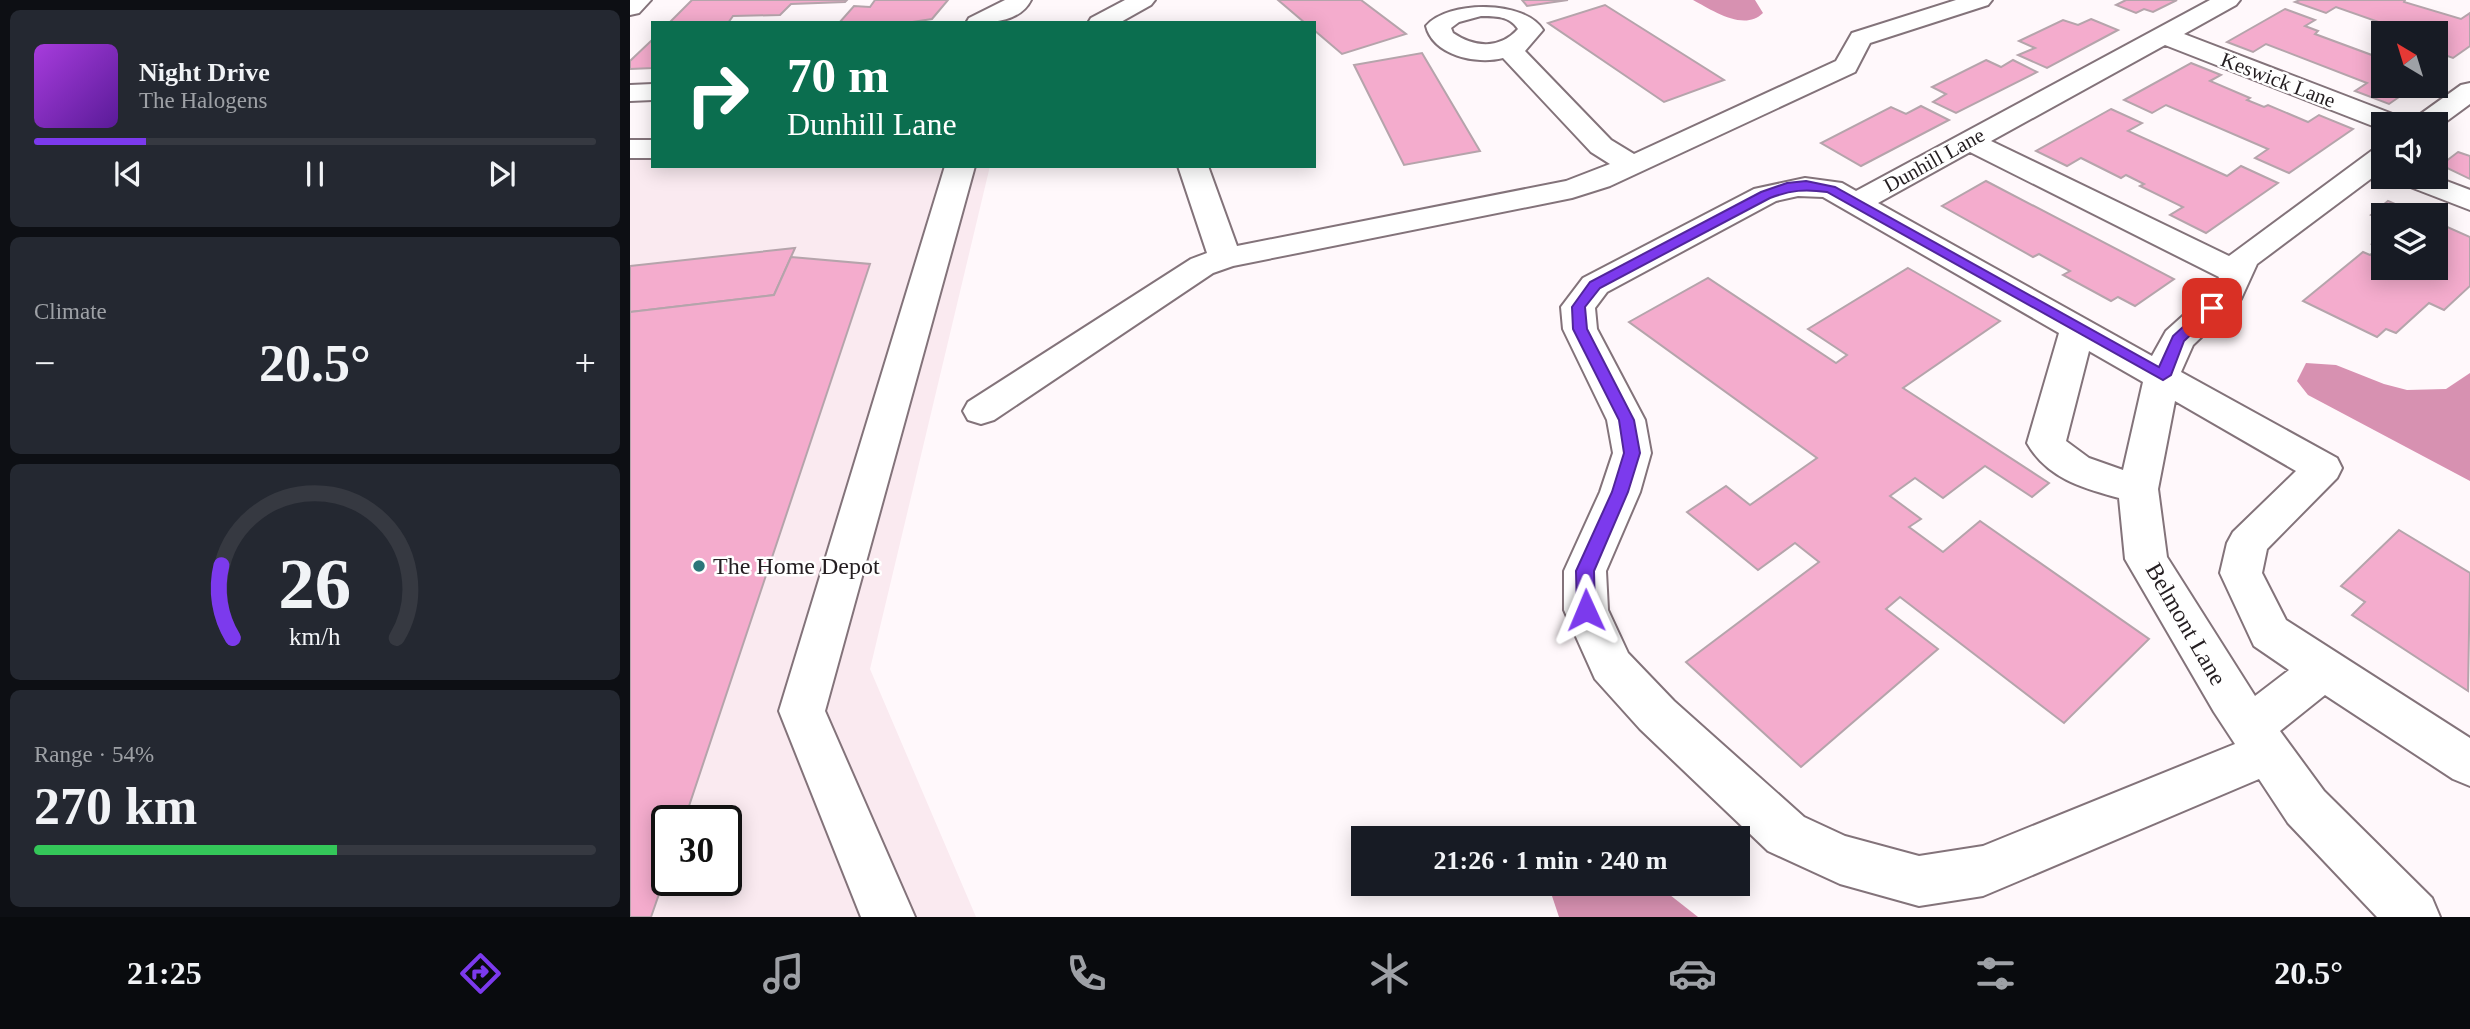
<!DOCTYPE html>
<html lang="en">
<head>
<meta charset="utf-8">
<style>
	:root { --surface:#171b24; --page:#242831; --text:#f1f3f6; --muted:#9ea1a6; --line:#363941; --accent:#7c3aed }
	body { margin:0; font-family:"Times New Roman",serif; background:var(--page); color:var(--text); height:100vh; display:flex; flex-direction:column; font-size:26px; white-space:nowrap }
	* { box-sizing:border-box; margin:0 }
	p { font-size:23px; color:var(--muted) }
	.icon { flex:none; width:38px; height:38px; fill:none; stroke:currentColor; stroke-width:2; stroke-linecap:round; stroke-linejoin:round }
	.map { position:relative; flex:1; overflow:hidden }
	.panel { display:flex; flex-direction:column; gap:10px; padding:10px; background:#0d0f14; width:630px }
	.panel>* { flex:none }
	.top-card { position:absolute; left:21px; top:21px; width:665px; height:147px; border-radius:0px; box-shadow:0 4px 18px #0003; background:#0b6e4f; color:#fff; overflow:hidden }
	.needle { width:46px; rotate:322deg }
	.fabs { position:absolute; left:1741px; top:21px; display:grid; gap:14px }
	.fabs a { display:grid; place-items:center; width:77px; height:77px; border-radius:0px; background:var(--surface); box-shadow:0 4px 18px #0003; font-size:35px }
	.speed { position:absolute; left:21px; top:805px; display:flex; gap:14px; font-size:35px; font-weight:700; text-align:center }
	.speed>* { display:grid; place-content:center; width:91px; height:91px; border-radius:50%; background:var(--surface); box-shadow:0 4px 18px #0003; line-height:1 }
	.speed .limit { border:4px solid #111; border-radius:10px; background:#fff; color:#111 }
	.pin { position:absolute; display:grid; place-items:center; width:60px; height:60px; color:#fff; margin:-30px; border-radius:14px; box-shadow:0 4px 10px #0006 }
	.me { position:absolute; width:77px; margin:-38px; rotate:359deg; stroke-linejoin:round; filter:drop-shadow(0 0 5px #0008) }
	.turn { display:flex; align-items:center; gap:24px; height:147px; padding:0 21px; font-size:32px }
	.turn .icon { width:91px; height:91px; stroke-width:2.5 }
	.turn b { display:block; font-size:49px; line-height:60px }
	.big { font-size:52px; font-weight:700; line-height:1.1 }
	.panel .widget { flex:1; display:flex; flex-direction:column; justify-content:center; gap:10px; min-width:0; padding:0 24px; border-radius:10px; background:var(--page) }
	.panel .dial { align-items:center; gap:0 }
	.dial svg { height:182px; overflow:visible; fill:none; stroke:var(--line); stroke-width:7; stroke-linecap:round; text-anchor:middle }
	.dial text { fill:var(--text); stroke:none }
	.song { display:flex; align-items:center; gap:21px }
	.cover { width:84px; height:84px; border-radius:10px; background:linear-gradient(135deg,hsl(280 70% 55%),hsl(270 70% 35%)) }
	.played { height:7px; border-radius:4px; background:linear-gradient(90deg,var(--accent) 20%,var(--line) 20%) }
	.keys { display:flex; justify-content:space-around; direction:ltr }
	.heat { display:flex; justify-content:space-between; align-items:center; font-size:38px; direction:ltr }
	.charge { height:10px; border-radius:5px; background:linear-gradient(90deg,#34c759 54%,var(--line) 0) }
	.trip { position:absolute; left:721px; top:826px; width:399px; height:70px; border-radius:0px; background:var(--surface); box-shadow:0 4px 18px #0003; font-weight:700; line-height:70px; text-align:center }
	.tab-bar { display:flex; height:112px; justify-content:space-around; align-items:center; background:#090b0e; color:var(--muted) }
	.tab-bar .icon { width:49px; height:49px }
	.tab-bar .active { color:var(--accent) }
	.tab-bar b { font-size:32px; color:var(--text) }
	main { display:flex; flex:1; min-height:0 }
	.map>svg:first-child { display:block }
	.built { fill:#faeaf0; fill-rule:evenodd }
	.water { fill:#d791b1 }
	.building { fill:#f4accd; stroke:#b5a4ab; stroke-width:2 }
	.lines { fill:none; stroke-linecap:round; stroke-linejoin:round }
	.minor-casing { stroke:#83737a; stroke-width:4 }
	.minor { fill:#fff; fill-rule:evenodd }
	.route { fill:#7c3aed; stroke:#51269a; stroke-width:2 }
	.poi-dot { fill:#2c767a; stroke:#fff; stroke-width:2.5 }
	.labels { text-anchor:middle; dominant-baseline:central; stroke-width:5; stroke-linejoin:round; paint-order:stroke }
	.far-street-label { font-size:21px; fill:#241e21; stroke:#fff }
	.poi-label { font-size:24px; fill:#241e21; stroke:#fff; text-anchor:start }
	.street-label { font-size:24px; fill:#241e21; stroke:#fff }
</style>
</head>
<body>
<main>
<section class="panel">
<div class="widget">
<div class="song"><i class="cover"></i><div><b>Night Drive</b><p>The Halogens</p></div></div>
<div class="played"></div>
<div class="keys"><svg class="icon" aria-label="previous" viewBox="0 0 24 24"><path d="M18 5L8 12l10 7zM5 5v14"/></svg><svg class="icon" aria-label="pause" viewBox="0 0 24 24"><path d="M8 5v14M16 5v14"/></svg><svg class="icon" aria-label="next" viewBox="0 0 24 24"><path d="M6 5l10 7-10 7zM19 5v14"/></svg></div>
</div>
<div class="widget"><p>Climate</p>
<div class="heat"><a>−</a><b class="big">20.5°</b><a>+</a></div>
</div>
<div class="widget dial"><svg viewBox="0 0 100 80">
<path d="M14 69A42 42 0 1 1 86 69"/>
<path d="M14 69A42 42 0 0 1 9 37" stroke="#7c3aed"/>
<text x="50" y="56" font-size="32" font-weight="700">26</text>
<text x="50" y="72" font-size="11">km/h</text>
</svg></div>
<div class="widget"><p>Range · 54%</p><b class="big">270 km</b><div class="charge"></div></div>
</section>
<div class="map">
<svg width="1840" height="917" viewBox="0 0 1840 917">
	<rect width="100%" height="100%" fill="#fff8fb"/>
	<!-- built -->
	<path class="built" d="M0 154H23V166H360L240 669 346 917H0ZM37 821H96V880H37Z"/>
	<!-- water -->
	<g class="water">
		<path d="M1063 0H1125L1133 13C1114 32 1082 10 1063 0Z"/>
		<polygon points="1676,363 1706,365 1754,384 1777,390 1816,389 1840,373 1840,481 1678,395 1667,381"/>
		<polygon points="918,884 1026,884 1068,917 929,917"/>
	</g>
	<!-- building -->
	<g class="building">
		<polygon points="62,0 217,0 215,2 161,4 150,15 103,16 98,23 39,23"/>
		<polygon points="245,0 318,0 302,19 276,23 209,23 224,6 240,7"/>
		<polygon points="648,0 731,0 776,34 712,54 684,30 684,23 675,23"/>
		<polygon points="892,0 938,0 897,6"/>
		<polygon points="1496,0 1547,0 1523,12 1514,9 1506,13 1486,5"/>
		<polygon points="1670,0 1775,0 1774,2 1831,19 1840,13 1840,46 1823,58 1806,52 1806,33 1780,33 1706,7 1696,13 1665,2"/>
		<polygon points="975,5 1094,80 1034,102 918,23"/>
		<polygon points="1655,9 1685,20 1675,26 1688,31 1685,34 1750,58 1754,55 1754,86 1785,86 1759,104 1725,91 1737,83 1636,44 1623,52 1597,42"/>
		<polygon points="1461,19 1488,30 1417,68 1388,55 1405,48 1389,41 1433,20 1448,25"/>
		<polygon points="23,39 23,68 0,69 0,61"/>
		<polygon points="792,53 850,151 774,165 724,65"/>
		<polygon points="1356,60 1371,67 1383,60 1407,72 1326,113 1303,102 1316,94 1302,87"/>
		<polygon points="1561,63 1591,75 1580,81 1620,98 1617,100 1634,107 1638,105 1678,122 1689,115 1723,129 1659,173 1625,158 1638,149 1536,105 1522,113 1494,100"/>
		<polygon points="1291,106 1319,120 1231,166 1191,143 1261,107 1276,114"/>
		<polygon points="1481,109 1512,123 1498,131 1597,176 1611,166 1648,183 1576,233 1540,215 1553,207 1510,186 1514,184 1496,175 1491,178 1451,158 1437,166 1406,151"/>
		<polygon points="1828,152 1840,156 1840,179 1811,165"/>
		<polygon points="1356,181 1544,279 1505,306 1488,297 1481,301 1433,275 1440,271 1409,254 1403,257 1312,206"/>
		<polygon points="1758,201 1790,215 1754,215 1754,220 1741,215"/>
		<polygon points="1806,222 1840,237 1840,286 1814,310 1799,303 1766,333 1756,329 1747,337 1673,301 1733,252 1740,255 1750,247 1742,244 1754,235 1754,268 1806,268"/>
		<polygon points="165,248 144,295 0,312 0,266"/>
		<polygon points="161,257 240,264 54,821 37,821 37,871 21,917 0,917 0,312 144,295"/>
		<polygon points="1278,268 1370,321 1273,388 1419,483 1402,497 1355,466 1313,498 1285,478 1260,496 1291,519 1279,527 1313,552 1350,521 1519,639 1434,723 1270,597 1256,609 1308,649 1171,767 1056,662 1189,562 1165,543 1128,570 1057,512 1096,486 1120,505 1187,458 999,322 1078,278 1206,363 1217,355 1178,329"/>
		<polygon points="1769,530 1840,573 1838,691 1722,615 1735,602 1711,586"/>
	</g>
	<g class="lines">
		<defs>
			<g id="minor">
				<polygon points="0,0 21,0 9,13 0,15"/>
				<path d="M375 0H401C390 23 358 23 336 23L339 18Z"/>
				<polygon points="495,0 525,0 521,5 489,23 458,23 461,18"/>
				<path d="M1326 0H1362L1358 5 1240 43 1225 72 980 186 942 198 603 266 583 273 364 420 351 424 338 420 333 411 338 402 561 259 577 253 548 166H578L607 246 936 181 980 164 961 152 873 58C846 65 803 55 796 26 818 0 895 0 913 30L895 51 981 140 1004 154 1206 61 1222 33ZM851 16C865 16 880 16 888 29 870 49 845 48 823 33L821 28 829 22Z"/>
				<path d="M1580 0H1610L1606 5 1554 34 1773 118 1777 124H1754L1753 130 1535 45 1361 141 1599 256 1744 149 1754 146V169L1627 264 1611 299 1563 345 1551 372 1707 458 1712 468 1707 478 1637 549 1632 573 1656 620 1840 738V786L1823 779 1695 695 1650 731 1694 791 1802 898 1810 917H1747L1658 823 1629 779 1353 896 1289 906 1210 884 1138 851 1010 729 965 679 934 610V571L970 492 983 453 977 420 933 329 931 307 953 278 1124 189 1175 178 1212 183 1226 191ZM1340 152 1589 277 1585 287 1536 331 1522 356 1248 203ZM1168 196 1193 197 1429 333 1397 443C1417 478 1452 488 1489 498L1495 559 1584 712 1605 744 1353 846 1289 856 1215 836 1174 817 1044 701 998 653 978 610 976 571 1010 492 1021 453 1015 420 967 329 965 308 977 292 1146 201ZM1459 351 1513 382 1493 470 1459 458 1436 441ZM1545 401 1666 471 1603 532 1597 543 1590 573 1624 646 1659 670 1625 696 1537 557 1528 489Z"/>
				<polygon points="1840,83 1840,104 1806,129 1806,124 1781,124 1785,118 1831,85"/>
				<polygon points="23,84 23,100 0,101 0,85"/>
				<rect x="0" y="140" width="23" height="18"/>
				<polygon points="315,166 345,166 195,711 285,917 231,917 149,711"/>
				<polygon points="1765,177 1806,177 1840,190 1840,210 1770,183"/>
			</g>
		</defs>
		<!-- minor casing -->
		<use href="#minor" class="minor-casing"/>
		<!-- minor -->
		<use href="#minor" class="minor"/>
	</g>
	<!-- route -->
	<path class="route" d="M1176 181 1205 187 1529 367 1543 336 1577 305H1587L1589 308 1554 341 1541 375 1533 380 1197 192C1175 189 1161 190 1140 198L970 288 955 307 957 329 1004 420 1010 453 998 492 964 571 965 610 962 615 956 617 950 615 947 610 946 571 982 492 994 453 989 420 943 329 942 307 960 282 1131 192 1157 183Z"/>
	<!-- markers -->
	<circle class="poi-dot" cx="69" cy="566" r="7"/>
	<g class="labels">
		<!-- far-street labels -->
		<g class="far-street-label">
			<text transform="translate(1648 80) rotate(21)">Keswick Lane</text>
			<text transform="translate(1304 160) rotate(-29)">Dunhill Lane</text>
		</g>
		<!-- poi labels -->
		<g class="poi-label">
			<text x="83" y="566">The Home Depot</text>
		</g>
		<!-- street labels -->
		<g class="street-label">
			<text transform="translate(1556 624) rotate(60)">Belmont Lane</text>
		</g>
	</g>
</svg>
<div class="fabs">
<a><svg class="needle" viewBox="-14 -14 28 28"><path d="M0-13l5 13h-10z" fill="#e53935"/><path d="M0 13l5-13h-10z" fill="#9ea1a6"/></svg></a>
<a><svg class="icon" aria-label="sound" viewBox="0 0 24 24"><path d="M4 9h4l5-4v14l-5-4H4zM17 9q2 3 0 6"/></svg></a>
<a><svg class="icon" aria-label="layers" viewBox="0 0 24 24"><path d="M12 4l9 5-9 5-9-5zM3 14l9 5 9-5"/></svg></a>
</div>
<div class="speed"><div class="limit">30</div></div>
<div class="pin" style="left:1582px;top:308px;background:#d93025"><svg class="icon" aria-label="arrive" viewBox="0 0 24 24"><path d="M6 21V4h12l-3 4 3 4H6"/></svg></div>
<svg class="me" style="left:956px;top:610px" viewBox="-20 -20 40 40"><path d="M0-17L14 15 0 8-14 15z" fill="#7c3aed" stroke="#fff" stroke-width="4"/></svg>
<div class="trip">21:26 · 1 min · 240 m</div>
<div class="top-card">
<div class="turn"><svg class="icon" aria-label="right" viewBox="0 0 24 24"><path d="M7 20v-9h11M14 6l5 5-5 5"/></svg><div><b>70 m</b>Dunhill Lane</div></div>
</div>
</div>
</main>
<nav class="tab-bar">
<b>21:25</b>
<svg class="icon active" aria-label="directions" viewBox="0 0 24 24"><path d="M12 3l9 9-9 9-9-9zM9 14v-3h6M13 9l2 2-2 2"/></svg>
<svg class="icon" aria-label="music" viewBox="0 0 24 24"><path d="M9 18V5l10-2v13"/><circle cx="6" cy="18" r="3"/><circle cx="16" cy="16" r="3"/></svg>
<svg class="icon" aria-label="phone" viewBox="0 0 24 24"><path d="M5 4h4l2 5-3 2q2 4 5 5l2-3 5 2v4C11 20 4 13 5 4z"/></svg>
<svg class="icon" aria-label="climate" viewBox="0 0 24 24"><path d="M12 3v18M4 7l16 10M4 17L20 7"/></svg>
<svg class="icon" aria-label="car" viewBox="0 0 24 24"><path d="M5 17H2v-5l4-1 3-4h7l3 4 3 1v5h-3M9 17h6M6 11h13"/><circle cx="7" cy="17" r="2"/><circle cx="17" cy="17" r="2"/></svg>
<svg class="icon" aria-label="filters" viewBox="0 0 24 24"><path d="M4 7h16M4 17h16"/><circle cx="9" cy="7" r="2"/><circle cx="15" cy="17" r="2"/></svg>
<b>20.5°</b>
</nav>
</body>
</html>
